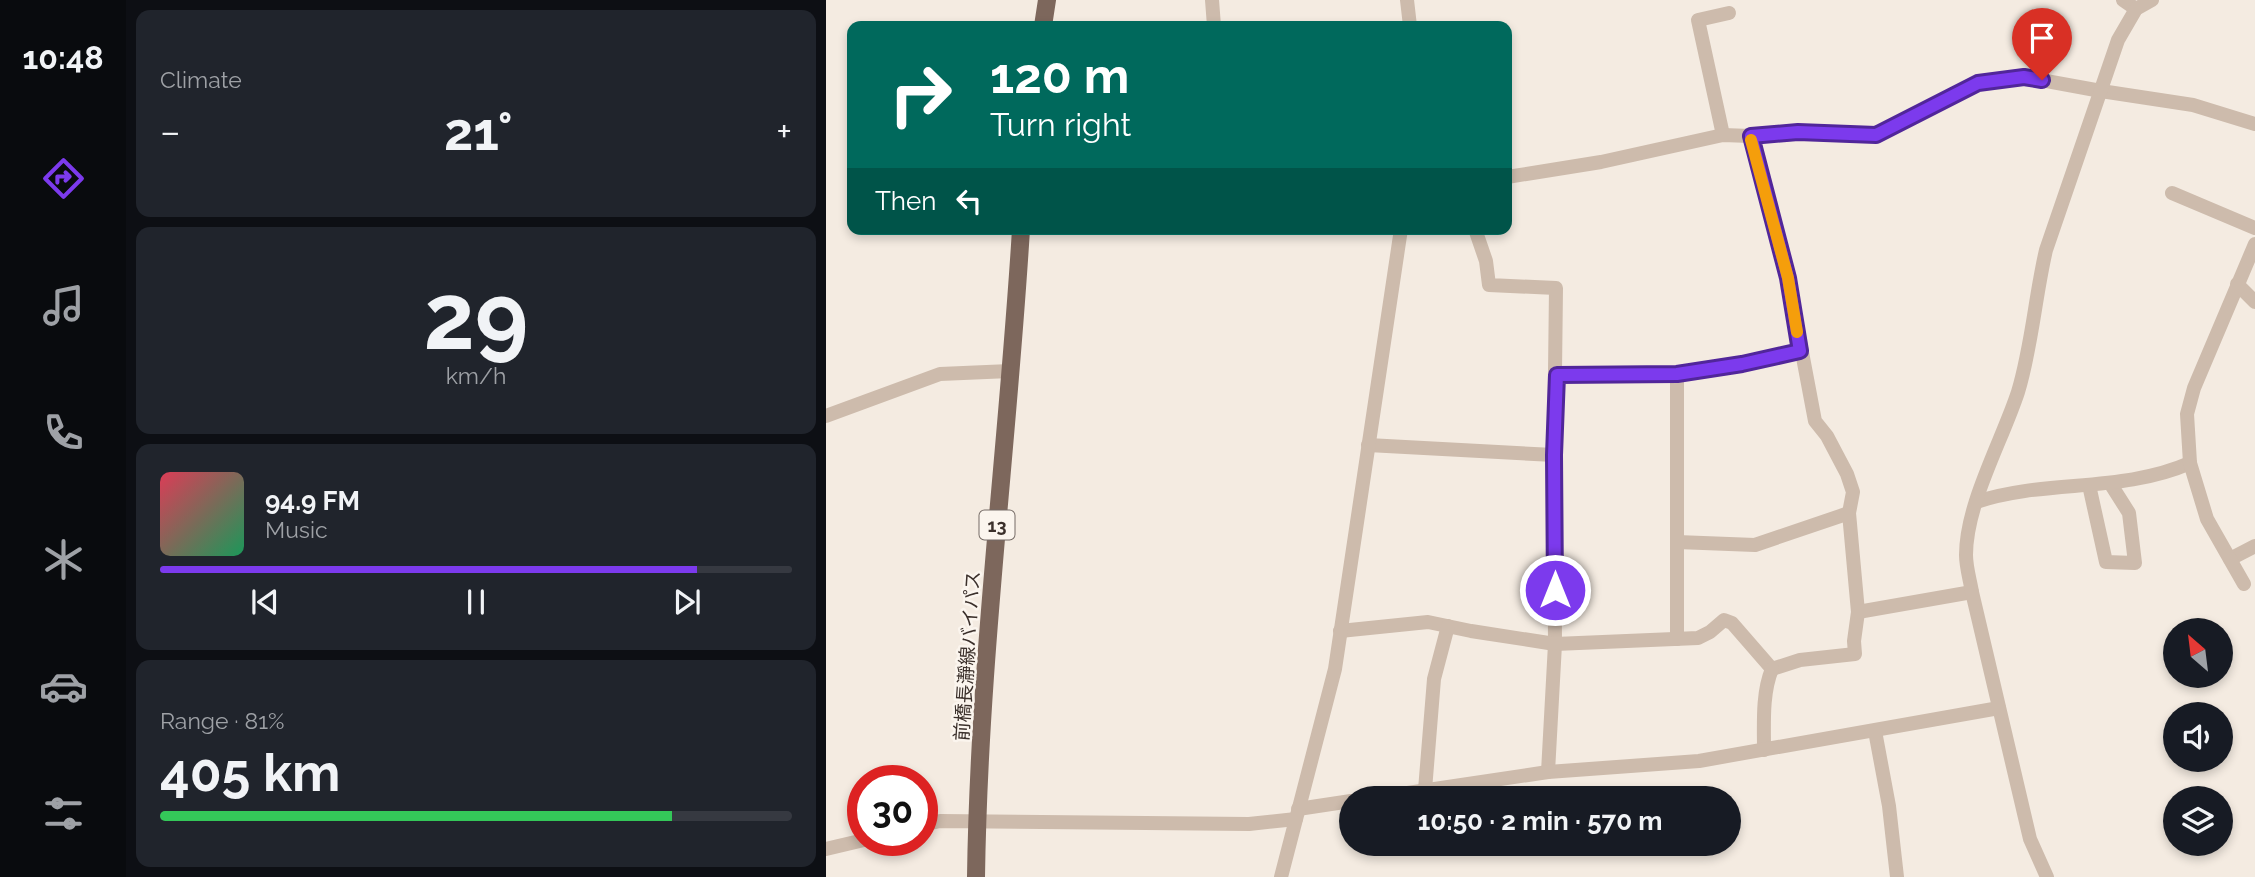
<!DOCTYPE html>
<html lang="en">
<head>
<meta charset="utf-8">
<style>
	:root { --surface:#171b24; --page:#20242c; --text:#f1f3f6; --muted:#9ea1a6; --line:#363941; --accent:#7c3aed }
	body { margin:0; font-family:Raleway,"Noto Sans JP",sans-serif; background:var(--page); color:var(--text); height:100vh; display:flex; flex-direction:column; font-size:26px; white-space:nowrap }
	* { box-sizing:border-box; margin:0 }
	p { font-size:23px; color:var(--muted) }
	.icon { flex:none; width:38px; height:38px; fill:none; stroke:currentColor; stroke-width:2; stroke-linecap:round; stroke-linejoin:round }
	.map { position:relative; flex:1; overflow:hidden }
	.drawer { display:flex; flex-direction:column; gap:10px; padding:10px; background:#0d0f14; width:700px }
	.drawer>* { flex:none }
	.hud { position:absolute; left:21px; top:21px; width:665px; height:214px; border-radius:14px; box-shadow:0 4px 10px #0003; background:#00695c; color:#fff; overflow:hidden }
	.needle { width:46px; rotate:332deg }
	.controls { position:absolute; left:1337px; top:618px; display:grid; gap:14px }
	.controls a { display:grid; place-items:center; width:70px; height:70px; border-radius:50%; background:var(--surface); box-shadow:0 4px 10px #0003; font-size:35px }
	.speed { position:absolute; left:21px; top:765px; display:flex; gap:14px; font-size:35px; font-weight:700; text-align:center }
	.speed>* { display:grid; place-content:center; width:91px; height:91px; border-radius:50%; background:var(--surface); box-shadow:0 4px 10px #0003; line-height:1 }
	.speed .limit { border:10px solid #d22; background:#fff; color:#111 }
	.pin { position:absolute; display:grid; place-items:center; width:60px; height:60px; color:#fff; margin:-72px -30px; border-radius:50% 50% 50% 0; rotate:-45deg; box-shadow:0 0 7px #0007 }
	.pin .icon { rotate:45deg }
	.me { position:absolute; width:77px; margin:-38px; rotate:0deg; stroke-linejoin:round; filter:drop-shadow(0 0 5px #0008) }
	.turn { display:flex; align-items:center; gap:24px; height:147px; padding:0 28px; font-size:32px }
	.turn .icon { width:91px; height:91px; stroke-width:2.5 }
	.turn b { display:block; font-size:49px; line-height:60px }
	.then { display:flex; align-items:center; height:66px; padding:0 28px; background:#0003; gap:14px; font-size:26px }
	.big { font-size:52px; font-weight:700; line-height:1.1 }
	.drawer .card { flex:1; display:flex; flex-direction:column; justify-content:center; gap:10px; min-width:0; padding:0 24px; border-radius:14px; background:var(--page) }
	.drawer .dial { align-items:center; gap:0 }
	.dial b { font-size:91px; line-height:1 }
	.song { display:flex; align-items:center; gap:21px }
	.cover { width:84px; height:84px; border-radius:10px; background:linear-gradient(135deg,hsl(350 70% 55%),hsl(150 70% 35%)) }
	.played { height:7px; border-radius:4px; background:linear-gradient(90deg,var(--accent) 85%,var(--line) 85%) }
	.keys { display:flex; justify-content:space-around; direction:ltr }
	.heat { display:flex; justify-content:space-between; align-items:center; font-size:38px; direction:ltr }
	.charge { height:10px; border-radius:5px; background:linear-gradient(90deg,#34c759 81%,var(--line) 0) }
	.trip { position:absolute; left:513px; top:786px; width:402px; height:70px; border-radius:35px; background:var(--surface); box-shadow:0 4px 10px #0003; font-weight:700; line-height:70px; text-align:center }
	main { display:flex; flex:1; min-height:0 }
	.dock { display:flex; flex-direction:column; width:126px; justify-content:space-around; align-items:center; background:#090b0e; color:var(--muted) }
	.dock .icon { width:49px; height:49px }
	.dock .on { color:var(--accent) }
	.dock b { font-size:32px; color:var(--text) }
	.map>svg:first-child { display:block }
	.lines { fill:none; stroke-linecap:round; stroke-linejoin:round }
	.minor { stroke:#cdbbac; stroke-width:14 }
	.major { stroke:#7d675c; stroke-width:18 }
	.route-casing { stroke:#51269a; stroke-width:18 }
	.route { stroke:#7c3aed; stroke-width:12 }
	.slow { stroke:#f59e0b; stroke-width:12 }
	.labels { text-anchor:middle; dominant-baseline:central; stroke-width:5; stroke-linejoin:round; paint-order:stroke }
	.shield { fill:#fbf5ee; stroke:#756b66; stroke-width:2 }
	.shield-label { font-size:18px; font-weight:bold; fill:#3b302b }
	.street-label { font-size:19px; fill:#3b302b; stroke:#fbf5ee }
</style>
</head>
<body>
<main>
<nav class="dock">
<b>10:48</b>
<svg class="icon on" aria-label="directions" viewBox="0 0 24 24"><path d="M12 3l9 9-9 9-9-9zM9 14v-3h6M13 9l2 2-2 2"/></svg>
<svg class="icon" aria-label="music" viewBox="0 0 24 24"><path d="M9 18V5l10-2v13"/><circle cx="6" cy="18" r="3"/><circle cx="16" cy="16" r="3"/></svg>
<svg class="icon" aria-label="phone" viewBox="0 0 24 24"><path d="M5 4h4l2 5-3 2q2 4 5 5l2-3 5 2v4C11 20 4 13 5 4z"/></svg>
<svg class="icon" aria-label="climate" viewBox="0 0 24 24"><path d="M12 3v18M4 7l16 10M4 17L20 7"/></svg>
<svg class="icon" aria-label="car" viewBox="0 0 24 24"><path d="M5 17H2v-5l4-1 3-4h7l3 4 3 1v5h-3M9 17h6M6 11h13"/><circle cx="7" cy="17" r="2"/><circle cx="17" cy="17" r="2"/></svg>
<svg class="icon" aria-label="filters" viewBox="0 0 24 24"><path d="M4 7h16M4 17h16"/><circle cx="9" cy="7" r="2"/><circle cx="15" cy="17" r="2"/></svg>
</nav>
<section class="drawer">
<div class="card"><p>Climate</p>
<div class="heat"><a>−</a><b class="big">21°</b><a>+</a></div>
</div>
<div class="card dial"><b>29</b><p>km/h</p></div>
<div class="card">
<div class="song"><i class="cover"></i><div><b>94.9 FM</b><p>Music</p></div></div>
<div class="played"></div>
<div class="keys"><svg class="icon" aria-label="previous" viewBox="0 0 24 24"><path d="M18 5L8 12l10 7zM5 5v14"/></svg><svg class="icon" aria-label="pause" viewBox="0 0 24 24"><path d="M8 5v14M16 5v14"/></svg><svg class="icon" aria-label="next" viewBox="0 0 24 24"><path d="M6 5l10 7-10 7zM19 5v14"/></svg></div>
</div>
<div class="card"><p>Range · 81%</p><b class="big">405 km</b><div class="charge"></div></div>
</section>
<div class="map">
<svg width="1429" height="877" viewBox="0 0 1429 877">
	<rect width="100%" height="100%" fill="#f4ebe1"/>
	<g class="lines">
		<!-- minor -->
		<g class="minor">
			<polyline points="386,0 388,26"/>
			<polyline points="581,0 584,26"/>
			<polyline points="1297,0 1310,9"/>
			<polyline points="897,135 872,20 903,13"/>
			<polyline points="924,136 962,278 989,421 1001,436 1021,474 1027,492 1023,513 1032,612 1028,641 1029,654 974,660 946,669"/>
			<polyline points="681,177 775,162 897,135 924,136 972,132 1050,135 1152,83 1198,77 1275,91 1367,105 1429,124"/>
			<polyline points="1346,193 1429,228"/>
			<polyline points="649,229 660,261 663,285 730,288 728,455 729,644 722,772"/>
			<polyline points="1411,284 1429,302"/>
			<polyline points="731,375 851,375 916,364 974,351"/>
			<polyline points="0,416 114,374 184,371"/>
			<polyline points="542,445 728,455"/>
			<polyline points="1263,485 1280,562 1309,563 1303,513 1284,483"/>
			<path d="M1150 502C1219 479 1296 493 1364 463"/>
			<polyline points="851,542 929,545 1023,513"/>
			<polyline points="1404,559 1429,546"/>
			<polyline points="1418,584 1381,519 1364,463 1361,414 1368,388 1429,244"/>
			<polyline points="1032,612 1146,592"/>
			<polyline points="514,631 602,622 645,631 729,644 872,638 884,632 898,620 906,623 946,669"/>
			<polyline points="851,639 851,375"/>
			<polyline points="1049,731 1063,806 1071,877"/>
			<path d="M938 750C938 724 936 693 946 669"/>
			<polyline points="599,790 608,679 622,626"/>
			<polyline points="548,798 722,772 873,761 1173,708"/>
			<polyline points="472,809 525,801"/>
			<polyline points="96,825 114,821 423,824 470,819"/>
			<polyline points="0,849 38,840"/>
			<polyline points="455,877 509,669 575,229"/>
			<path d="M1221 877 1204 839 1146 592C1144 580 1140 567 1140 555 1140 504 1176 441 1192 392 1206 346 1209 297 1220 250L1292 40 1310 9 1326 0"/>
		</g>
		<!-- major -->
		<g class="major">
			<polyline points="217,26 221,0"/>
			<path d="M150 877C153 660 182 445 195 229"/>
		</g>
	</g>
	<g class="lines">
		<defs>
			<polyline id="route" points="729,590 728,455 731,375 851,374 916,364 974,351 962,278 925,136 972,132 1050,135 1152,83 1198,77 1216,80"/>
		</defs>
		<!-- route casing -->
		<use href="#route" class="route-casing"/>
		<!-- route -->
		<use href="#route" class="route"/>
		<!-- slow -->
		<polyline class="slow" points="925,140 962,278 971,332"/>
	</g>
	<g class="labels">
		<!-- shield labels -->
		<rect class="shield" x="153.5" y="510.5" width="35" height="29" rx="5"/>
		<g class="shield-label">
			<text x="171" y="525">13</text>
		</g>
		<!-- street labels -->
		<g class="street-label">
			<text transform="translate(141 656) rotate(-86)">前橋長瀞線バイパス</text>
		</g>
	</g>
</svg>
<div class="controls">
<a><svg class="needle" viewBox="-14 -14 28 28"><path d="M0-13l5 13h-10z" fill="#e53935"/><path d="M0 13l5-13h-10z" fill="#9ea1a6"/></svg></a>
<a><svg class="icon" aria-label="sound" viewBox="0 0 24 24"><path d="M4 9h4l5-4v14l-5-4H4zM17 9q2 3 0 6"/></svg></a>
<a><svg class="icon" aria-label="layers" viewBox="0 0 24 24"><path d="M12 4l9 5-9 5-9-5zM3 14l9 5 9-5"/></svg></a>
</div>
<div class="speed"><div class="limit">30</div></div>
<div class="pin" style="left:1216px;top:80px;background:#d93025"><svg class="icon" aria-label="arrive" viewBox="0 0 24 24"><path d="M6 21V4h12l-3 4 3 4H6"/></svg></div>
<svg class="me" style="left:729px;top:590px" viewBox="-20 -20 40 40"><circle r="17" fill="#7c3aed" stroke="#fff" stroke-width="3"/><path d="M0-11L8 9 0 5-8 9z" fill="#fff"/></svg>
<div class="trip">10:50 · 2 min · 570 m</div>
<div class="hud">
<div class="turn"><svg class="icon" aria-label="right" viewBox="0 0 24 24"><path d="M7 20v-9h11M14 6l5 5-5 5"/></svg><div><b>120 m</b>Turn right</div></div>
<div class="then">Then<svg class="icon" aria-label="left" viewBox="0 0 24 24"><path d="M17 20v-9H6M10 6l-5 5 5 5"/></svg></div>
</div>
</div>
</main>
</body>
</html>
